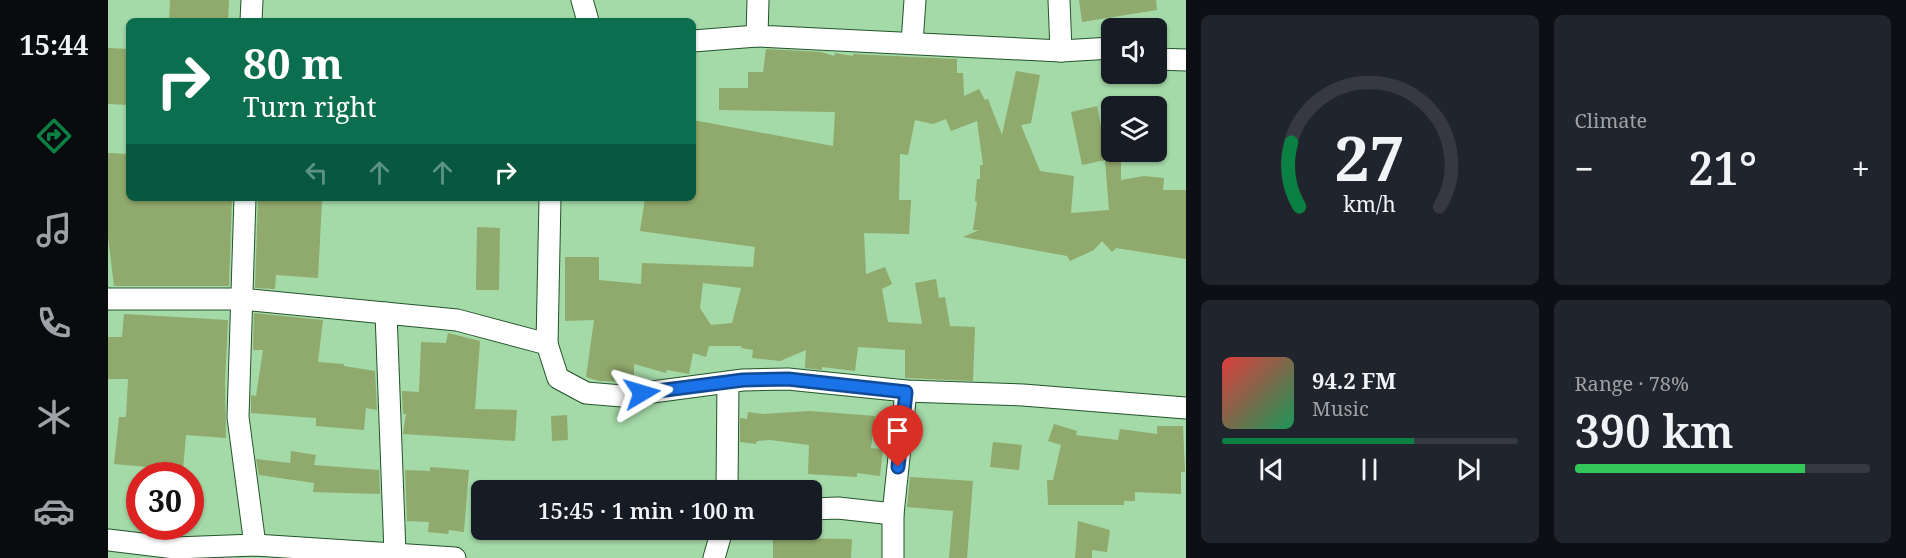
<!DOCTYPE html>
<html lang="en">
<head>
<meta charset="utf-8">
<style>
	:root { --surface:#171b24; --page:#20242c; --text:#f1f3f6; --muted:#9ea1a6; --line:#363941; --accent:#0b8043 }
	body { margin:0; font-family:"Noto Serif",serif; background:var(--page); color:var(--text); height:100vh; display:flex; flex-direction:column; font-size:22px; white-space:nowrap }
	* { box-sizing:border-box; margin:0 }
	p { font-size:20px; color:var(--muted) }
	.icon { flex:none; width:33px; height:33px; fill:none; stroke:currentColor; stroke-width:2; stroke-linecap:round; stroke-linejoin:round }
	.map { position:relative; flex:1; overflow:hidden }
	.sheet { display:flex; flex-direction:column; gap:15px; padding:15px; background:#0d0f14; width:720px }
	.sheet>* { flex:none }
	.top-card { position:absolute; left:18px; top:18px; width:570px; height:183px; border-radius:9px; box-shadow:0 2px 4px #0004; background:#0b6e4f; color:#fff; overflow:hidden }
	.fabs { position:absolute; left:993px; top:18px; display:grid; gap:12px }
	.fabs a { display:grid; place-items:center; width:66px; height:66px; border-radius:9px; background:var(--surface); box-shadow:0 2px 4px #0004; font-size:30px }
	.speed { position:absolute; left:18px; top:462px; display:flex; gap:12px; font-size:30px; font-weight:700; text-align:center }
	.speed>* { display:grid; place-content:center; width:78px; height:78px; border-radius:50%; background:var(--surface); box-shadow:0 2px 4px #0004; line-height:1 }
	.speed .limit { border:9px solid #d22; background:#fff; color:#111 }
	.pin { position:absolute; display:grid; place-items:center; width:51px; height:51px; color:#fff; margin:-62px -26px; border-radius:50% 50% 50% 0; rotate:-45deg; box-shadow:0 0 6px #0007 }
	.pin .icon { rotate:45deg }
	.me { position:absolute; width:66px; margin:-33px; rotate:83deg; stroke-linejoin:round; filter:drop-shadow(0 0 4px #0008) }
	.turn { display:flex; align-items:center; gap:21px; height:126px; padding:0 18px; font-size:27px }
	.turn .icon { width:78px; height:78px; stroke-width:2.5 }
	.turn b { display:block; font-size:42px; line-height:51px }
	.lanes { display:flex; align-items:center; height:57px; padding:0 18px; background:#0003; justify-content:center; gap:30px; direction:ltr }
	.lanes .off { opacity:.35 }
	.big { font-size:45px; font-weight:600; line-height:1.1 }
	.sheet .tile { flex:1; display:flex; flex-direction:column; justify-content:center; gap:9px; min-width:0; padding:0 21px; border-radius:9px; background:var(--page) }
	.sheet .dial { align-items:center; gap:0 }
	.dial svg { height:156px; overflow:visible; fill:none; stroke:var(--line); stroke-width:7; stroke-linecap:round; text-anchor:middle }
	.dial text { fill:var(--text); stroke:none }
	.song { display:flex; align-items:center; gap:18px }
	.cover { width:72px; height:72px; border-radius:9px; background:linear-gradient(135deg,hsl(0 70% 55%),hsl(150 70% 35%)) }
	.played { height:6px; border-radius:3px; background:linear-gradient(90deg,var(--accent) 65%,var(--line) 65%) }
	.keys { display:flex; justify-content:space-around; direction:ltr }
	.heat { display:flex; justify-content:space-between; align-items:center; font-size:33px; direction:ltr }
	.charge { height:9px; border-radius:4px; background:linear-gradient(90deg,#34c759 78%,var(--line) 0) }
	.sheet .tiles { flex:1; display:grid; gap:15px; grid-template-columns:repeat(2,1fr) }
	.trip { position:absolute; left:363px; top:480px; width:351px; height:60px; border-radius:9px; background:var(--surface); box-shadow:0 2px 4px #0004; font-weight:600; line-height:60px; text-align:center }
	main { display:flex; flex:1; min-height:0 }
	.tabs { display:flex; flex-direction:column; width:108px; justify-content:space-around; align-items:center; background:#090b0e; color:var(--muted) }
	.tabs .icon { width:42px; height:42px }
	.tabs .current { color:var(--accent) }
	.tabs b { font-size:27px; color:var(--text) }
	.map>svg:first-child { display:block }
	.building { fill:#90a96c; fill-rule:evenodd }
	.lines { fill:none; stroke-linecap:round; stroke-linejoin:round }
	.street-casing { stroke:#23542a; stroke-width:23 }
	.street { stroke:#fff; stroke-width:21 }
	.route-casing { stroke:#114b97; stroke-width:15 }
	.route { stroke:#1a73e8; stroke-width:10 }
</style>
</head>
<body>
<main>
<nav class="tabs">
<b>15:44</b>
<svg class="icon current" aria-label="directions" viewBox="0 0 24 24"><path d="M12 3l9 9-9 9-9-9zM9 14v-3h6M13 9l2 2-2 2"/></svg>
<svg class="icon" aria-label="music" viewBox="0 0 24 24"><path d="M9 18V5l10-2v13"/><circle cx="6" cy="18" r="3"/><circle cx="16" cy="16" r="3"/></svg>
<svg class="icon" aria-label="phone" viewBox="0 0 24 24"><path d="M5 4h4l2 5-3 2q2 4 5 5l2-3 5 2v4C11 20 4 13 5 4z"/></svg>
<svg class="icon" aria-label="climate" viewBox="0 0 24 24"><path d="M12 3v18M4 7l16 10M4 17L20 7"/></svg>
<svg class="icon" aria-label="car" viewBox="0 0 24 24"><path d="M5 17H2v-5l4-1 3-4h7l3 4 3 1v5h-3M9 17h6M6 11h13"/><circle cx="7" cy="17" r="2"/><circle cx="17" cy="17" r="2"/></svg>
</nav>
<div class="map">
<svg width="1078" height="558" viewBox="0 0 1078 558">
	<rect width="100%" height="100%" fill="#a4d9a8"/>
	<!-- building -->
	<g class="building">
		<polygon points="62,0 121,0 120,21 61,21"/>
		<polygon points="971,0 1048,0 1049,10 974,22"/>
		<polygon points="0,48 21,49 21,105 0,104"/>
		<path d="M658 49 713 52 726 56 727 53 745 56V54L849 59V73H855L856 96 871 89 877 100 880 99 894 135 908 71 932 75 923 123 913 125 932 171 966 176 963 213 1001 210 997 160 974 165 963 112 989 106 998 152H1013V180L1036 176 1056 178 1055 190H1078V259L1008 248 1004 252 994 241 986 250 962 261 959 256 855 237 871 230H865L869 202 867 201 869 179H872V165H875L869 121 843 131 838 119 825 124 807 120 800 155 792 154 791 200H803L801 234 756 233 758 274 777 267 784 284 774 289 780 322 814 324 807 283 828 279 831 298 837 297 842 326 867 327 865 381 797 378V350L750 347 747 371 714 367V370L697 368 698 350 672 361 644 358 645 350 633 348 634 346H601L598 357 585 353 581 374 559 370 558 373 526 364V382L491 381 478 377 486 320 457 321V257H491V280L533 284 534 263 645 267 647 247 532 231 537 198H585V120L725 146 727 112 611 110V88H640V72H655ZM595 283 633 288 624 323 603 325 592 308Z"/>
		<polygon points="0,153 21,154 21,198 124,198 121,286 6,286 0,237"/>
		<polygon points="150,198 211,198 214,201 210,278 168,275 167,289 147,288"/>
		<polygon points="369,227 392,228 391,290 368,290"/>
		<polygon points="146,313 215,320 210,362 236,364 236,366 267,371 269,410 258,408 256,430 208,426 208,418 143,413 143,395 148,396 155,350 145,350"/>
		<polygon points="16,314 120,320 117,382 118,438 78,435 75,470 6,464 11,417 18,417 20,379 0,379 0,337 14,337"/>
		<polygon points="340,333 372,341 367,409 409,410 407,441 295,434 298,414 295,414 294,391 311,392 313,342 338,343"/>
		<polygon points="702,411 767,416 763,448 775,449 772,476 749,473 749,477 700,474 701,445 662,440 649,441 648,444 632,442 632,418 639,419 640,412 655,414"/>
		<polygon points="459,415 460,440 444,441 443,416"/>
		<polygon points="946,424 969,431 968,435 1010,440 1012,429 1049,434 1049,426 1075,426 1077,472 1073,472 1073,494 1027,492 1027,501 1016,501 1016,505 940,505 939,480 945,480 953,445 940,441"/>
		<polygon points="885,442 914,445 911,470 882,467"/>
		<polygon points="183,451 208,455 206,465 271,470 272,494 205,492 206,483 151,475 148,459 182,463"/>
		<polygon points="322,467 361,470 356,532 341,530 340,534 320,532 321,522 299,521 297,470 322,471"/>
		<polygon points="802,477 865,481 859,558 841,558 845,511 799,507"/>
		<polygon points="970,521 1002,530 999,552 984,550 984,558 967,558"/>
		<polygon points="665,538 744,539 743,558 665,558"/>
	</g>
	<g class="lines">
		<defs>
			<g id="street">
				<polyline points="474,0 480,21"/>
				<polyline points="650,0 649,36 953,51 1004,48"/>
				<polyline points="951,0 953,51"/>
				<polyline points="143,21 144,0"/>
				<polyline points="585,41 649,36"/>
				<polyline points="804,43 807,0"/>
				<polyline points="1048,59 1078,60"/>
				<polyline points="137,198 130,417 147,545"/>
				<polyline points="0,299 133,299 349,320 439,344 450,378 478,393 514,396 635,380 680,379 798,391 915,395 1078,408"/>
				<polyline points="278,313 287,553"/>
				<polyline points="439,344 442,198"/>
				<polyline points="619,490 620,382"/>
				<polyline points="704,509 730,508 785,514 798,391"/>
				<polyline points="785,514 785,558"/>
				<polyline points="0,540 67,548 147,545 347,558"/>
				<polyline points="606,558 614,530"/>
			</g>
		</defs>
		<!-- street casing -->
		<use href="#street" class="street-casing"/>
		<!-- street -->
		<use href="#street" class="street"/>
	</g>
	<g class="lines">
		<defs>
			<polyline id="route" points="534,393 635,380 680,379 798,392 790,467"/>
		</defs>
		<!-- route casing -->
		<use href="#route" class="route-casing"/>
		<!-- route -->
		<use href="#route" class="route"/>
	</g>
</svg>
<div class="fabs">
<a><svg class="icon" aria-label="sound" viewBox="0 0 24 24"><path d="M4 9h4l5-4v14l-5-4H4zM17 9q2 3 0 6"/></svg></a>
<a><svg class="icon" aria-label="layers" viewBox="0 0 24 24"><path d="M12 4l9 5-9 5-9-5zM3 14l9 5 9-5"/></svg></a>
</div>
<div class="speed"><div class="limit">30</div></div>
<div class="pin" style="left:790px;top:467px;background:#d93025"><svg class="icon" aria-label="arrive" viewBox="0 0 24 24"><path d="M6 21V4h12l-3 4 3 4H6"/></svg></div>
<svg class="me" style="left:534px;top:393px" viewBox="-20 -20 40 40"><path d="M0-17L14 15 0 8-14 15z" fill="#1a73e8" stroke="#fff" stroke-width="4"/></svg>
<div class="trip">15:45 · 1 min · 100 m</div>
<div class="top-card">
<div class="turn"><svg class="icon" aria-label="right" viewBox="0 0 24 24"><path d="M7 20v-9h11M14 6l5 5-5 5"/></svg><div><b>80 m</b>Turn right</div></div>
<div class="lanes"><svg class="icon off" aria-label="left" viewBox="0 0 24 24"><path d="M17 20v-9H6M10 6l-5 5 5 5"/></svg><svg class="icon off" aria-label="ahead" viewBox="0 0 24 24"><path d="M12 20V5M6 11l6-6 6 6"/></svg><svg class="icon off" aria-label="ahead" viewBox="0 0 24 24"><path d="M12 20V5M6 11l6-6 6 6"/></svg><svg class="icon" aria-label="right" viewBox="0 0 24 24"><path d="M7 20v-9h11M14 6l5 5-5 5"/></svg></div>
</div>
</div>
<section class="sheet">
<div class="tiles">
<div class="tile dial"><svg viewBox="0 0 100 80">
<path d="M14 69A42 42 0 1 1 86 69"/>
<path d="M14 69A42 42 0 0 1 10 36" stroke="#0b8043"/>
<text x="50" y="56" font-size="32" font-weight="700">27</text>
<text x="50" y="72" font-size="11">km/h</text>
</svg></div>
<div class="tile"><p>Climate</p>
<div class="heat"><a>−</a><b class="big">21°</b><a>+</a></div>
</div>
<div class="tile">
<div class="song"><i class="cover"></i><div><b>94.2 FM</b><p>Music</p></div></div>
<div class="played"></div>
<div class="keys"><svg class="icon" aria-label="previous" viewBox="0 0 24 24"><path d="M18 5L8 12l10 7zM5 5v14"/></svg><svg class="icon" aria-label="pause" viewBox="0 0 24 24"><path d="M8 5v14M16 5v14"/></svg><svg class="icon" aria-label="next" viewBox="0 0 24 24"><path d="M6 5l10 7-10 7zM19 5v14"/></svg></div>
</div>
<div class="tile"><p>Range · 78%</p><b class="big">390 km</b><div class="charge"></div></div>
</div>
</section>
</main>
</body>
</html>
